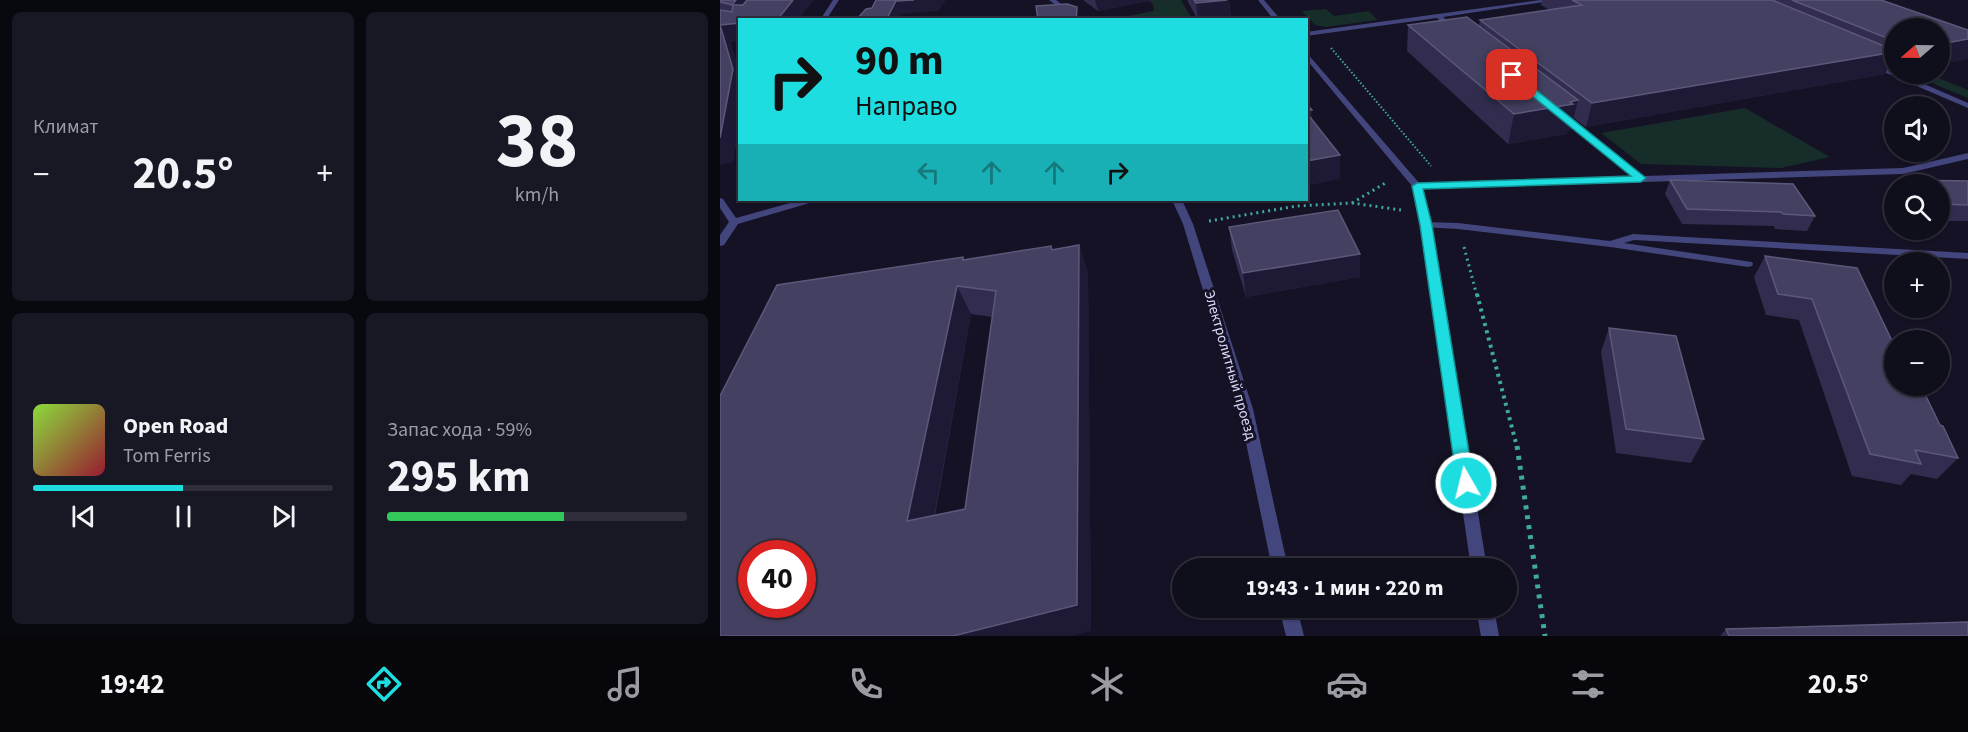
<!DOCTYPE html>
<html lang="ru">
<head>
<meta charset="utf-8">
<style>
	:root { --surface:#0f0e1b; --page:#181724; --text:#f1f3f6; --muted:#9b9ca3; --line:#2f2e3a; --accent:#1edde1 }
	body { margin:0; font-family:"Source Sans 3",sans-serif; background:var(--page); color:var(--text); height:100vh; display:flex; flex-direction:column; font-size:22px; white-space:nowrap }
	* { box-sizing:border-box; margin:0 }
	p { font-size:20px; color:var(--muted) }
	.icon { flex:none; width:33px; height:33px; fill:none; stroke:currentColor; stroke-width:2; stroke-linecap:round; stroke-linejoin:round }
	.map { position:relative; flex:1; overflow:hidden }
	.sheet { display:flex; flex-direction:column; gap:12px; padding:12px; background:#08080f; width:720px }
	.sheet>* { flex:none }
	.guide { position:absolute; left:18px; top:18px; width:570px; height:183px; border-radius:0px; box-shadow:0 2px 4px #0004,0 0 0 2px var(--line); background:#1edde1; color:#111; overflow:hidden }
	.needle { width:39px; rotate:250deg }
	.controls { position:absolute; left:1164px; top:18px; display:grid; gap:12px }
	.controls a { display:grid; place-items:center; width:66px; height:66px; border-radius:50%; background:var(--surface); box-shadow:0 2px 4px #0004,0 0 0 2px var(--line); font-size:30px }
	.speed { position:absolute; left:18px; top:540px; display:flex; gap:12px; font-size:30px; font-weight:700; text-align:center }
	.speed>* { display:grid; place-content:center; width:78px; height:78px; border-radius:50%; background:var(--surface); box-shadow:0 2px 4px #0004,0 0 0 2px var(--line); line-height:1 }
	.speed .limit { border:9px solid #d22; background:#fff; color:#111 }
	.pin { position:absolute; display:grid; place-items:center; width:51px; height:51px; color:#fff; margin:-26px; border-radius:12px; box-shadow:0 3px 9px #0006 }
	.me { position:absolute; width:66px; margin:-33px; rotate:352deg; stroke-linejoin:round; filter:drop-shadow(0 0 4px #0008) }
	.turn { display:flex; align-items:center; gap:21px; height:126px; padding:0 18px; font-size:27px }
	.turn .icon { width:78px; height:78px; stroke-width:2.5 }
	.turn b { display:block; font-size:42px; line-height:51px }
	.lanes { display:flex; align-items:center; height:57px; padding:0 18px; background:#0003; justify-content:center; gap:30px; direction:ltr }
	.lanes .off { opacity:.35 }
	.big { font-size:45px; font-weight:700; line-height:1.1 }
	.sheet .tile { flex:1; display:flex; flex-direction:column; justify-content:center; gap:9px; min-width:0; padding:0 21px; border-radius:9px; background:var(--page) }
	.sheet .dial { align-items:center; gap:0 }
	.dial b { font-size:78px; line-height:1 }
	.song { display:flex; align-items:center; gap:18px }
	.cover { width:72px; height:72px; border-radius:9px; background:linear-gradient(135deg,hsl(90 70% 55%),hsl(350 70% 35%)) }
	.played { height:6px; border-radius:3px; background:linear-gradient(90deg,var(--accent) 50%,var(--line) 50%) }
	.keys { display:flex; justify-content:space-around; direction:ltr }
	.heat { display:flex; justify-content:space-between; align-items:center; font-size:33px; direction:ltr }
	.charge { height:9px; border-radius:4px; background:linear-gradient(90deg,#34c759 59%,var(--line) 0) }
	.sheet .tiles { flex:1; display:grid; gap:12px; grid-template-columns:repeat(2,1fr) }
	.trip { position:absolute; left:452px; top:558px; width:345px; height:60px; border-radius:30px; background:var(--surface); box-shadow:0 2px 4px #0004,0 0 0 2px var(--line); font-weight:700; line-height:60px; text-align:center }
	.tabs { display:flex; height:96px; justify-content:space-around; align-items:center; background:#06060b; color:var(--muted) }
	.tabs .icon { width:42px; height:42px }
	.tabs .active { color:var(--accent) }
	.tabs b { font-size:27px; color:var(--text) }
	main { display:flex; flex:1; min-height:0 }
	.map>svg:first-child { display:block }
	.green { fill:#162d2a }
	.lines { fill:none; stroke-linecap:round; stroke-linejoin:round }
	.path-far3 { stroke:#3fa99a; stroke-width:2; stroke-dasharray:1.5 2; stroke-linecap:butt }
	.path-far2 { stroke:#3fa99a; stroke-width:3; stroke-dasharray:2 4; stroke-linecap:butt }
	.path-far1 { stroke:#3fa99a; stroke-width:4; stroke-dasharray:3 4.5; stroke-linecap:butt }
	.path { stroke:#3fa99a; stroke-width:5; stroke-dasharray:4 6; stroke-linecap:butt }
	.service { fill:#43457d; fill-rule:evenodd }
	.tertiary { fill:#43457d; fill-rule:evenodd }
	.wall { fill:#322d4f; fill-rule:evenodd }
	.shaded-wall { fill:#1e1a36 }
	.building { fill:#444061; stroke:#5c5879; stroke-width:1.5; fill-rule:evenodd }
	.route { fill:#1edde1; stroke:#149092; stroke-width:1.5 }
	.labels { text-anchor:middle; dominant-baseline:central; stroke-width:6; stroke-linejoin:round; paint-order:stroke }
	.street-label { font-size:15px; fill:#dbdafa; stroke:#141224 }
</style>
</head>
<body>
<main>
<section class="sheet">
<div class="tiles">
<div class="tile"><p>Климат</p>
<div class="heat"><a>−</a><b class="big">20.5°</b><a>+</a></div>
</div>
<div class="tile dial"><b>38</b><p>km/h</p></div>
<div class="tile">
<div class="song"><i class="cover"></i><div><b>Open Road</b><p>Tom Ferris</p></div></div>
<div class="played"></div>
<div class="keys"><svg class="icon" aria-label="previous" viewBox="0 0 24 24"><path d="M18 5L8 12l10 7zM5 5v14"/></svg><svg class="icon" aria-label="pause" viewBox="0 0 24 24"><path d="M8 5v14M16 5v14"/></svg><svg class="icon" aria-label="next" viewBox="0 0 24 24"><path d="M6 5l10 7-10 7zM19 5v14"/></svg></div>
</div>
<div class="tile"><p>Запас хода · 59%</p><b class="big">295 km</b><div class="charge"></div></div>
</div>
</section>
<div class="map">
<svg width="1248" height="636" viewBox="0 0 1248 636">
	<rect width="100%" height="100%" fill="#141224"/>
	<!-- green -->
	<g class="green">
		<polygon points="427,0 461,0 472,19 387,20 434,11 433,4"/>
		<polygon points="606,9 614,16 649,11 657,20 606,27 595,25 582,11"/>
		<polygon points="1190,74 1209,74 1248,90 1248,98"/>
		<polygon points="1025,108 1110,157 1061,168 921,164 881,133"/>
	</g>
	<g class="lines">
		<!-- path-far3 -->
		<polyline class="path-far3" points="611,48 711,166"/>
		<!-- path-far2 -->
		<g class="path-far2">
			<polyline points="632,203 667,182"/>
			<polyline points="489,221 577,206 632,203 681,210"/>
			<polyline points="744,247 757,296"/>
		</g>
		<!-- path-far1 -->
		<polyline class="path-far1" points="757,294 797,447"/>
		<!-- path -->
		<polyline class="path" points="797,446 825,636"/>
		<!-- service -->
		<g class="service">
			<polygon points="113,0 119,0 106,20 100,20"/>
			<polygon points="821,0 837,0 723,17 737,29 737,31 735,32 717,18 586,36 586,32"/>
			<polygon points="335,16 336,17 333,19 288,20"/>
			<polygon points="1150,62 1156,62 1174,71 1174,74 1181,74 1248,103 1248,108 1150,66"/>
			<polygon points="839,113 845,113 924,176 1183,168 1248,153 1248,159 1183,174 697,189 692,186 697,183 913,177 839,117"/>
			<polygon points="0,198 3,199 16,218 81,200 95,200 93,202 18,224 4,245 0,246 0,235 9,222 0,208"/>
			<polygon points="706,222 738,223 890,241 913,234 1248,253 1248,259 914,240 904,243 1032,262 1033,264 1032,266 1028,267 890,247 738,229 702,227 701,225"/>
		</g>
		<!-- tertiary -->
		<g class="tertiary">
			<polygon points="329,0 336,0 363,20 355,20"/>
			<polygon points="538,0 544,0 561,20 554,20"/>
			<polygon points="586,52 700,184 711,225 767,568 751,568 701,225 692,186 586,59"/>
			<polygon points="452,200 462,200 473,224 533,409 568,568 552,568 519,409 463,224"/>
			<polygon points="559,608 577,608 584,636 566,636"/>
			<polygon points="756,608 774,608 779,636 761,636"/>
		</g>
	</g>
	<!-- wall -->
	<g class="wall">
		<polygon points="0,0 93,0 78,20 20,20 20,41 10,42 20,72 20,118 13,162 1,164 0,166"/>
		<polygon points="363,0 432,0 378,11"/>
		<polygon points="467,0 509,0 511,16 478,20"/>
		<polygon points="822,0 1161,0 1248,30 1248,59 1220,64 1174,28 1174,69 1169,66 1165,74 866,127 854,118 851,130 847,131 846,134 788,144 687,51 688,25 759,26 760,20 830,10 821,5"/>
		<polygon points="950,180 1095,216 1087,231 1055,229 1054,226 962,224 945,194"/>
		<polygon points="1190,180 1248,181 1248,221 1220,221 1220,184 1187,184"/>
		<polygon points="509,227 640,277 526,297 512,250"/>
		<path d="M359 245 368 273 371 631 0 636 243 257 244 260 332 249ZM251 314 272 317 245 509 215 515Z"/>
		<polygon points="1045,256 1174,345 1238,458 1217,479 1191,474 1181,485 1132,476 1079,320 1046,315 1034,277"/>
		<polygon points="889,328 984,439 971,463 896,453 881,352"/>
		<polygon points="1006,629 1248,636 1000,636"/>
	</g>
	<!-- shaded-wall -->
	<g class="shaded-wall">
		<polygon points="16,0 38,0 23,20 12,5"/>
		<polygon points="73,0 93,0 78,20 57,20"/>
		<polygon points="194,0 226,0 218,11 181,14 178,20 166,20 176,1"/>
		<polygon points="375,0 432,0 378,11"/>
		<polygon points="509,0 511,16 478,20 476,3"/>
		<polygon points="357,7 360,20 356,20"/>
		<polygon points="20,23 20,41 10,42 20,72 20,118 13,162 1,164 0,166 0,25"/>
		<polygon points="1248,39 1248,59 1220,64 1220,44"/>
		<polygon points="1174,52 1174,56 1165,74 866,127 872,103"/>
		<polygon points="858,100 851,130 847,131 846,134 788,144 794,114"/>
		<polygon points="592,110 593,133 586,111"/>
		<polygon points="620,155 620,179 586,186 586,161"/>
		<polygon points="498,200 518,200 498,203"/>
		<polygon points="359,245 368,273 371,631 351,636 233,636"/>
		<polygon points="640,254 640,277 526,297 523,273"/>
		<polygon points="237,286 251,314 208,549 187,521"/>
	</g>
	<!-- building -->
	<g class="building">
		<polygon points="0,0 16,0 12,5 0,2"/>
		<polygon points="27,0 73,0 57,20 20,20 20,23 0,25 13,69 0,138 0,10 12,12 13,5 23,5"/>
		<polygon points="156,0 194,0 176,1 166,20 136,20 146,9 152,8"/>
		<polygon points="474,0 507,0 476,3"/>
		<polygon points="852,0 1052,0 1174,50 1174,52 872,103 760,20 862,5"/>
		<polygon points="1072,0 1161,0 1248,30 1248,39 1220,44 1220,28 1174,28 1174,41"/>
		<polygon points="347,4 357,7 356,20 318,20 316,6"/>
		<polygon points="747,17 858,100 850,102 853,104 794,114 688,25"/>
		<polygon points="586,103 592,110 586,111"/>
		<polygon points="586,112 620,155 586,161"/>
		<polygon points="950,180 1073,184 1095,216 1063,214 1061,212 967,209"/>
		<polygon points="1190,180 1248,181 1248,205 1220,204 1220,184 1195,184"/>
		<polygon points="618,210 640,254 523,273 509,227"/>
		<path d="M359 245 357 605 233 636H0V396L57 285 243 257V260L331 246 332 250ZM237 286 276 291 245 509 187 521ZM32 554H82V604H32Z"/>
		<polygon points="1045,256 1137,268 1174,345 1174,386 1201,386 1220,425 1223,426 1238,458 1195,450 1201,464 1150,454 1092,299 1058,294"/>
		<polygon points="889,328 956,336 984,439 906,429"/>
		<polygon points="1248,622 1248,636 1009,636 1006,629"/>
	</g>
	<!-- route -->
	<polygon class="route" points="789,73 795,73 926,178 921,182 703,189 712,225 754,483 752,488 746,490 740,488 737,483 700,225 692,186 697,183 911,176 789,77"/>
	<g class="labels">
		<!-- street labels -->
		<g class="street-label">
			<text transform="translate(510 365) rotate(74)">Электролитный проезд</text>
		</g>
	</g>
</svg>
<div class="controls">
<a><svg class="needle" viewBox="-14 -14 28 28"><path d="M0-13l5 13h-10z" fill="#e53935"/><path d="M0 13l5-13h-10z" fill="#9b9ca3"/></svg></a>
<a><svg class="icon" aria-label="sound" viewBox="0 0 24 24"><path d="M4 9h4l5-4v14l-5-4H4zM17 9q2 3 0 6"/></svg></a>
<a><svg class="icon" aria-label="search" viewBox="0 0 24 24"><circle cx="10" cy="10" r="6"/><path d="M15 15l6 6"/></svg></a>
<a>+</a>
<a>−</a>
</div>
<div class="speed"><div class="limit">40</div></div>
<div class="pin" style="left:792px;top:75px;background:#d93025"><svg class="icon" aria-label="arrive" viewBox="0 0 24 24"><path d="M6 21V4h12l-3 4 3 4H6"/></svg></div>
<svg class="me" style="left:746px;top:483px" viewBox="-20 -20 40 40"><circle r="17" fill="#1edde1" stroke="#fff" stroke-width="3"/><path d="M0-11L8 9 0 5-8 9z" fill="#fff"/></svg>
<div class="trip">19:43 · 1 мин · 220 m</div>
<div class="guide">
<div class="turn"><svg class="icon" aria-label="right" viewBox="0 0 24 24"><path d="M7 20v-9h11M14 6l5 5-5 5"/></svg><div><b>90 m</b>Направо</div></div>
<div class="lanes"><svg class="icon off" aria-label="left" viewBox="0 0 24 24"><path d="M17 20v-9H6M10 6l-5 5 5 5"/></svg><svg class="icon off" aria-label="ahead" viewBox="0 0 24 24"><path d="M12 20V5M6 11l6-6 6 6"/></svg><svg class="icon off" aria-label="ahead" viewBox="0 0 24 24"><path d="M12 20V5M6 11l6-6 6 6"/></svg><svg class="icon" aria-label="right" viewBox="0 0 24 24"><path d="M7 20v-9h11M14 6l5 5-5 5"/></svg></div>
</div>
</div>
</main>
<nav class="tabs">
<b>19:42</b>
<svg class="icon active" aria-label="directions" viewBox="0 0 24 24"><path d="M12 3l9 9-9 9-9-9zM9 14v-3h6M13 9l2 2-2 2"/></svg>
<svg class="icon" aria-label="music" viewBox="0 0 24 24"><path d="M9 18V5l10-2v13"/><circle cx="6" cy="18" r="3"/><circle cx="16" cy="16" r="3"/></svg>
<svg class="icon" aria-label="phone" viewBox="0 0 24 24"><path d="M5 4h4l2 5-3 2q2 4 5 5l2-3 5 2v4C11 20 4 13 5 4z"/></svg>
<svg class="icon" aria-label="climate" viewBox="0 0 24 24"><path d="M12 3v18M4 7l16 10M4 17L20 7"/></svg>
<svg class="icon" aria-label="car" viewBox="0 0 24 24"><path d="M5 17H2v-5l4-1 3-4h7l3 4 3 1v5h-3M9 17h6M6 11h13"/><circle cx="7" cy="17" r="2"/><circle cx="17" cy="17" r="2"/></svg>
<svg class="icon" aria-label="filters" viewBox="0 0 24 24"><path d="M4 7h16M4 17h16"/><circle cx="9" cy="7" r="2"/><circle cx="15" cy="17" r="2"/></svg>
<b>20.5°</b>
</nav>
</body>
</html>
